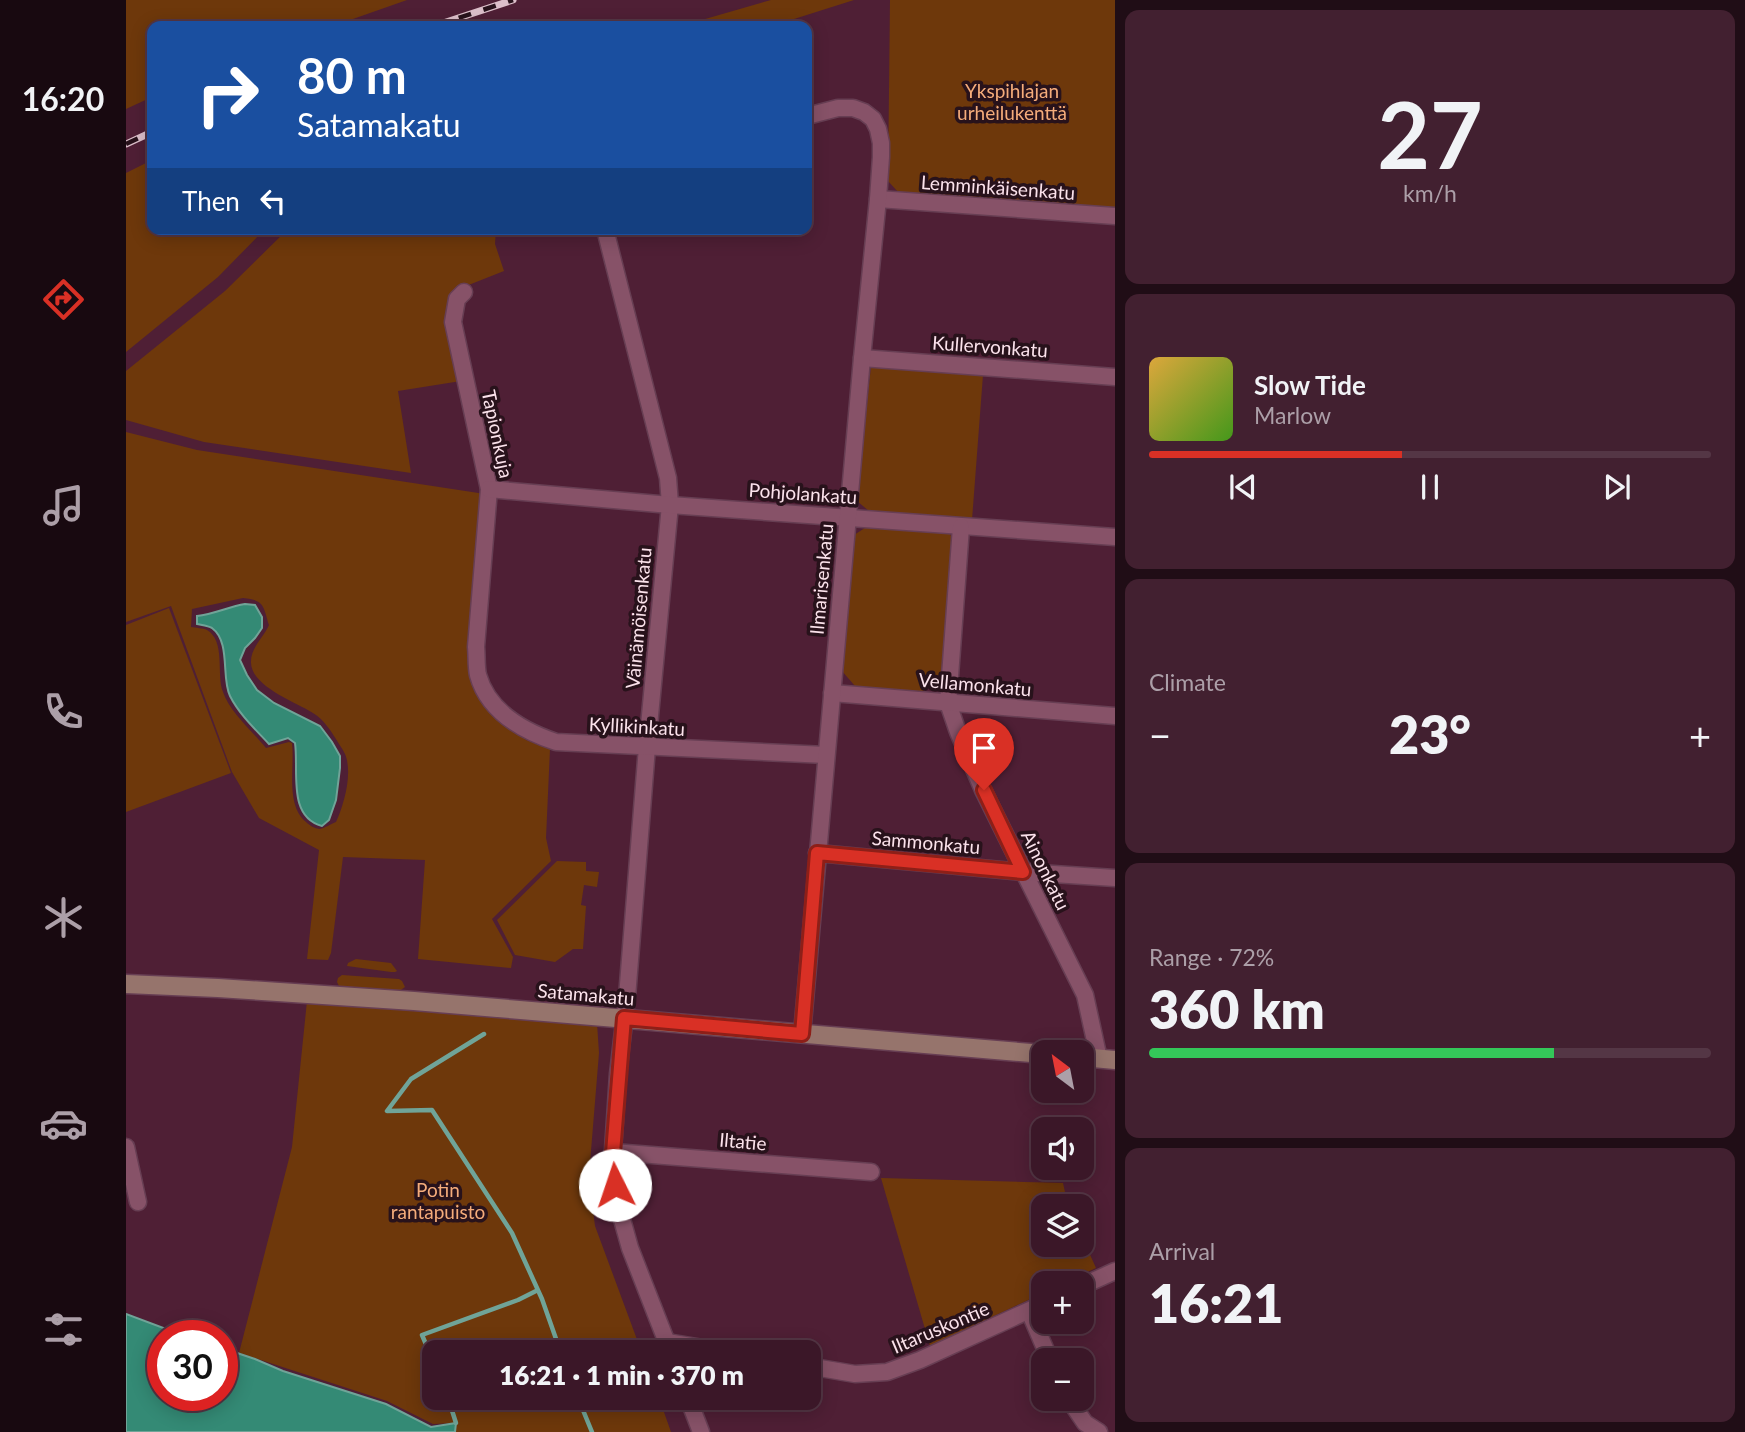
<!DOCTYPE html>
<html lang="en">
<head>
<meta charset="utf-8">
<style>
	:root { --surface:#3b1728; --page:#422030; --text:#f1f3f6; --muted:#ac9fa8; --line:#543645; --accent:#d93025 }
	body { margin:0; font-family:Lato,sans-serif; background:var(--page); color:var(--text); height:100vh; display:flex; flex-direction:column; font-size:26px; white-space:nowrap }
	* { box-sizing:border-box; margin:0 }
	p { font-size:23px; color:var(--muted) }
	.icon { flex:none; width:38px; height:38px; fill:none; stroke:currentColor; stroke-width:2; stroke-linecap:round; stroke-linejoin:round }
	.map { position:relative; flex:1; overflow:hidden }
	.panel { display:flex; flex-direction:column; gap:10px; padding:10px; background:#200d16; width:630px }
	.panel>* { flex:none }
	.top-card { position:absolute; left:21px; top:21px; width:665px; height:214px; border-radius:14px; box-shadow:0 4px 18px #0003,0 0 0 2px var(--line); background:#1a4fa0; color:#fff; overflow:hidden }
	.needle { width:46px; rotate:328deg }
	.tools { position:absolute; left:905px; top:1040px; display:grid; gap:14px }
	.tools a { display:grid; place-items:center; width:63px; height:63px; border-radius:14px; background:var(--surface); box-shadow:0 4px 18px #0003,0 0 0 2px var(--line); font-size:35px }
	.speed { position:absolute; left:21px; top:1320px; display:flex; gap:14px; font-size:35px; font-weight:700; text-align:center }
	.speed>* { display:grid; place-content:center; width:91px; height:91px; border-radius:50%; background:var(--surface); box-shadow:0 4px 18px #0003,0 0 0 2px var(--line); line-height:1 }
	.speed .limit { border:10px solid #d22; background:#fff; color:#111 }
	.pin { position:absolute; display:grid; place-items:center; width:60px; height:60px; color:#fff; margin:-72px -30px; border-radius:50% 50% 50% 0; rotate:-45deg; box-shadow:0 0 7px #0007 }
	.pin .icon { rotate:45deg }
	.me { position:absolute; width:77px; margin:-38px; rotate:356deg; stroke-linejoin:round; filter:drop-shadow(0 0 5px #0008) }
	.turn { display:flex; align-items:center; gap:24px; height:147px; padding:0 35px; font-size:32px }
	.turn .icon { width:91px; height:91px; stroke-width:2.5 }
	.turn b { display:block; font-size:49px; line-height:60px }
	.then { display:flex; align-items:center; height:66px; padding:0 35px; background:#0003; gap:14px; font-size:26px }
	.big { font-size:52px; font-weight:800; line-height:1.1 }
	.panel .widget { flex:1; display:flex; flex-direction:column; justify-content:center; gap:10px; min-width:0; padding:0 24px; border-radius:14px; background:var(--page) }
	.panel .dial { align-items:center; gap:0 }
	.dial b { font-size:91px; line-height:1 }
	.song { display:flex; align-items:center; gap:21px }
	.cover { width:84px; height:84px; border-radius:10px; background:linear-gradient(135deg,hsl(40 70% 55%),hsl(100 70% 35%)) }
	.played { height:7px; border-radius:4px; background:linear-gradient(90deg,var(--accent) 45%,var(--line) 45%) }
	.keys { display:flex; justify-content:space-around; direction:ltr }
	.heat { display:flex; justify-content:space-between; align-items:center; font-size:38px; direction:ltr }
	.charge { height:10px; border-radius:5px; background:linear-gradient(90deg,#34c759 72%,var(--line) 0) }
	.trip { position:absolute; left:296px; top:1340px; width:399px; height:70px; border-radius:14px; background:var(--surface); box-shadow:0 4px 18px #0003,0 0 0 2px var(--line); font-weight:800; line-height:70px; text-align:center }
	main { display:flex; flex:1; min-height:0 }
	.tabs { display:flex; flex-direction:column; width:126px; justify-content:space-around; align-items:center; background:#180910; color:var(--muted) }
	.tabs .icon { width:49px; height:49px }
	.tabs .selected { color:var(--accent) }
	.tabs b { font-size:32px; color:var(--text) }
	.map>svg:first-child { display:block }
	.green { fill:#6e380b; fill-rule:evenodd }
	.water { fill:#348a75; stroke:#70a498; stroke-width:2 }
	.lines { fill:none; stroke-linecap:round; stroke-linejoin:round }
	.stream { stroke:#70a498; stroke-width:4.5 }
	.street-casing { stroke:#673e53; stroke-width:19 }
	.secondary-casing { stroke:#673e53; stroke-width:21 }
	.street { stroke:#875268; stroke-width:16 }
	.secondary { stroke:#96746c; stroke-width:18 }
	.rail-casing { stroke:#dcbfca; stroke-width:7 }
	.rail { stroke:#28121b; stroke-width:4.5; stroke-dasharray:13; stroke-linecap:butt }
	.route-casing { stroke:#8d1f18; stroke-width:18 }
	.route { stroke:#d93025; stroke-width:12 }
	.labels { text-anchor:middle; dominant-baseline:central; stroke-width:7; stroke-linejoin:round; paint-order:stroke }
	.park-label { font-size:19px; fill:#f5ac7b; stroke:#28121b }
	.street-label { font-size:19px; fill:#fbe2eb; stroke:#28121b }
</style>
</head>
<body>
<main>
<nav class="tabs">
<b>16:20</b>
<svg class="icon selected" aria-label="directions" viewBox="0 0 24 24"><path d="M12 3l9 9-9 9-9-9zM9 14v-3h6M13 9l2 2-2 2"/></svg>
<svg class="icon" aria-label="music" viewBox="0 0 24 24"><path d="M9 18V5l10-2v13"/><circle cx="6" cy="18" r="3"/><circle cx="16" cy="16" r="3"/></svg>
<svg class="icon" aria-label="phone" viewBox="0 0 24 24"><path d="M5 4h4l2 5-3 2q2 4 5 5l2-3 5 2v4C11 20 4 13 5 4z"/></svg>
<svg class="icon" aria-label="climate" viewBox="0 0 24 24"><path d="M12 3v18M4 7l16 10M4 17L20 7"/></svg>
<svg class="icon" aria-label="car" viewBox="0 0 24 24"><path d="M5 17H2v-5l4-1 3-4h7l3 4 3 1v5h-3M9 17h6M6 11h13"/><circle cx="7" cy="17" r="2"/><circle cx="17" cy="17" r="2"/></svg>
<svg class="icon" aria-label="filters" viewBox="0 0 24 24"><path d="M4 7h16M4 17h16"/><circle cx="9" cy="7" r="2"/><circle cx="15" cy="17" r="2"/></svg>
</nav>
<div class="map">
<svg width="989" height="1432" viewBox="0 0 989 1432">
	<rect width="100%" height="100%" fill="#4f1f35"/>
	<!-- green -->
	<g class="green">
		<polygon points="0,0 281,0 207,26 26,26 26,97 0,109"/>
		<polygon points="645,0 728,0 646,26 555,26"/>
		<polygon points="764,0 989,0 989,209 773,193 762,181"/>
		<polygon points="26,160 26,229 139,229 92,277 0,352 0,173"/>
		<polygon points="162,229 370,229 369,244 378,271 335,288 335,381 272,391 285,473 78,442 0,420 0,371 99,291"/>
		<polygon points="745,366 857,375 846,520 743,511 731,501"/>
		<path d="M0 432 71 450 359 494 344 670 358 704 366 714 400 740 424 749 420 838 425 861 366 919 387 957 385 968 292 959 299 860 217 857 205 953 202 960 181 959 193 850 133 818 106 772 45 606 0 622ZM117 598C139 600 137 606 143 625 138 637 124 648 125 663 126 688 173 703 190 715 197 720 203 728 208 736 211 741 216 748 219 754 227 773 218 805 210 822 205 824 199 828 194 829 189 829 183 825 180 822 159 805 169 766 166 743L163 742 140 748C127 732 103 711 97 692 90 675 100 641 81 630 77 628 70 628 65 627L66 609Z"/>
		<polygon points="742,526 822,532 829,541 818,679 795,692 729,686 716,671 728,535"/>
		<polygon points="43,608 105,773 0,812 0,625"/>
		<polygon points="431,861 460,862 460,871 473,872 471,887 458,885 455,905 460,906 457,949 447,949 429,962 389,955 371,920"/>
		<polygon points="230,959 265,963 271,971 269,972 265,972 221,966 222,963"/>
		<polygon points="216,975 273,979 276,981 279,987 272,992 214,988 211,982 212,978"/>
		<polygon points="181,1001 471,1023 473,1053 464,1163 466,1203 469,1226 516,1353 308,1353 308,1398 533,1398 545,1432 330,1432 330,1423 307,1424 261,1401 113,1353 166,1147"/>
		<polygon points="755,1178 937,1183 942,1206 917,1206 917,1244 956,1244 956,1237 970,1268 938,1283 917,1283 917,1293 804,1346"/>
	</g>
	<!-- water -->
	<g class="water">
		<path d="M119 604 129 605 136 617V628L129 638 119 648 114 660 121 675 131 690 148 703 194 726 206 742 214 756V768L210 800 203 820 196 826C161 817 173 770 169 743L162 738 143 744C129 729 113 714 104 696 95 678 105 642 86 628 82 626 75 625 71 624V616C88 614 102 607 119 604Z"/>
		<polygon points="0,1314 56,1335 37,1335 37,1395 96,1395 96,1348 129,1359 157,1371 260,1404 305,1427 330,1423 329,1432 0,1432"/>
	</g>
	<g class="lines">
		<!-- stream -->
		<g class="stream">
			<polyline points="358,1034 285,1079 261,1111 306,1110 386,1233 416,1299 435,1353"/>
			<polyline points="308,1363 296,1335 392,1300 410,1291"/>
			<polyline points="322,1398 330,1423"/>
			<polyline points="452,1398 466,1432"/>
		</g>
		<defs>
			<g id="street">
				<polyline points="752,199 989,216"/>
				<polyline points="481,229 481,237 542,478 544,505 521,747 501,997 492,1074 486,1165 492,1205 504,1248 545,1353"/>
				<path d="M338 292 331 299 327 322 363 489 350 647C351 656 350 666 352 675 362 711 397 731 430 742L700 755"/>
				<polyline points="736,358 989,377"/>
				<polyline points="363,489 544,505 989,537"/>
				<polyline points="835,527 822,703 832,732 857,790 959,995 973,1059"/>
				<polyline points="706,693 989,716"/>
				<polyline points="691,853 897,872 989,878"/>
				<polyline points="676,1034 736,358 752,199 755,157 755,143 752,129 747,119 738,112 727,108 712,108 681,116"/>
				<polyline points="0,1147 12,1202"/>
				<polyline points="487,1152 745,1172"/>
				<polyline points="956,1286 989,1271"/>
				<polyline points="903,1311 924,1360"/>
				<polyline points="541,1342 607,1353"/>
				<polyline points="682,1366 729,1374 761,1372 794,1360 917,1304"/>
				<polyline points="562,1398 575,1432"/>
				<polyline points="942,1398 959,1423 973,1432"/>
			</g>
			<g id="secondary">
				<polyline points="0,984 92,988 288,1001 917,1054"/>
				<polyline points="956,1057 989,1060"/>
			</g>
		</defs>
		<!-- street casing -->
		<use href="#street" class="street-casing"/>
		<!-- secondary casing -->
		<use href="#secondary" class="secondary-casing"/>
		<!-- street -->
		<use href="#street" class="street"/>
		<!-- secondary -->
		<use href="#secondary" class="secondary"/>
		<defs>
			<g id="rail">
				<polyline points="308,26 387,0"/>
				<polyline points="0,144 26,132"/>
			</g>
		</defs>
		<!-- rail casing -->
		<use href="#rail" class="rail-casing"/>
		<!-- rail -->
		<use href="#rail" class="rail"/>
	</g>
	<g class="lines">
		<defs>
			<polyline id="route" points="489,1185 486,1165 498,1018 676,1034 691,853 897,872 858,790"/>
		</defs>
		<!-- route casing -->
		<use href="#route" class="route-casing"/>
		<!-- route -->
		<use href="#route" class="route"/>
	</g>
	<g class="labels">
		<!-- park labels -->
		<g class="park-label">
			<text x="886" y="90">Ykspihlajan<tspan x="886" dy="22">urheilukenttä</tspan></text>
			<text x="312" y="1189">Potin<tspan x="312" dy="22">rantapuisto</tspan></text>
		</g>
		<!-- street labels -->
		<g class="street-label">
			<text transform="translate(872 187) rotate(4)">Lemminkäisenkatu</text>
			<text transform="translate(864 346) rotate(4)">Kullervonkatu</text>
			<text transform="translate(372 434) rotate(78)">Tapionkuja</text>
			<text transform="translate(677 493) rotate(4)">Pohjolankatu</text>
			<text transform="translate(695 579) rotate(-85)">Ilmarisenkatu</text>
			<text transform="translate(512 618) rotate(-85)">Väinämöisenkatu</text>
			<text transform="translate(849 684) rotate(5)">Vellamonkatu</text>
			<text transform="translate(511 726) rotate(3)">Kyllikinkatu</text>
			<text transform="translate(800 842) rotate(5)">Sammonkatu</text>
			<text transform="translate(920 870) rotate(64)">Ainonkatu</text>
			<text transform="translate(460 994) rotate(5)">Satamakatu</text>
			<text transform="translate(617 1141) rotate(5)">Iltatie</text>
			<text transform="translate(814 1327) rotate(-23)">Iltaruskontie</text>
		</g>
	</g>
</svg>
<div class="tools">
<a><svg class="needle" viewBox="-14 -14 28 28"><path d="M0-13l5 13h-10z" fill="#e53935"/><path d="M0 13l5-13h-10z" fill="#ac9fa8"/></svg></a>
<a><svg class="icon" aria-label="sound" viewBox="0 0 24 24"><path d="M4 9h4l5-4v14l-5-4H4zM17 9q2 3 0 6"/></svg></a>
<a><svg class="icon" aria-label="layers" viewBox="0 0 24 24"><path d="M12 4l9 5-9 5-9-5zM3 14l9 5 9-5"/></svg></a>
<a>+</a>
<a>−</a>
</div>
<div class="speed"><div class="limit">30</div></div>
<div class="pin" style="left:858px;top:790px;background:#d93025"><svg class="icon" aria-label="arrive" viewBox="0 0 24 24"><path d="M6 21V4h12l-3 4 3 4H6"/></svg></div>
<svg class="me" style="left:489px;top:1185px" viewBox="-20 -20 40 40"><circle r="19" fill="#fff"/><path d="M0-13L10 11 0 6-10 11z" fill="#d93025"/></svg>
<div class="trip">16:21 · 1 min · 370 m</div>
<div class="top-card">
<div class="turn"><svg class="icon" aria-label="right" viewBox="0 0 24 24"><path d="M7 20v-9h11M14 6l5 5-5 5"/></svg><div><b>80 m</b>Satamakatu</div></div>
<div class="then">Then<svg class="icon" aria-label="left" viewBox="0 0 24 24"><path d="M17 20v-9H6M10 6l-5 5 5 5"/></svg></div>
</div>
</div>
<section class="panel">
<div class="widget dial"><b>27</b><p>km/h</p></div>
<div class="widget">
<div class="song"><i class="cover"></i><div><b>Slow Tide</b><p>Marlow</p></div></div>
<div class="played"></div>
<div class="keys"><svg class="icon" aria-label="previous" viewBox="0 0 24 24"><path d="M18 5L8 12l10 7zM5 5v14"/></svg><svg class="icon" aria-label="pause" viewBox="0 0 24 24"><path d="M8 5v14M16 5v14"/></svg><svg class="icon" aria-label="next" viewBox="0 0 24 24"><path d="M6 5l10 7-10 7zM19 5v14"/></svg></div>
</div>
<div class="widget"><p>Climate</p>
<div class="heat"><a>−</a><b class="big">23°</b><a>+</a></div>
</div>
<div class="widget"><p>Range · 72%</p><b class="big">360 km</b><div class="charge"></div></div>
<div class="widget"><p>Arrival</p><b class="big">16:21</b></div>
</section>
</main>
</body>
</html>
